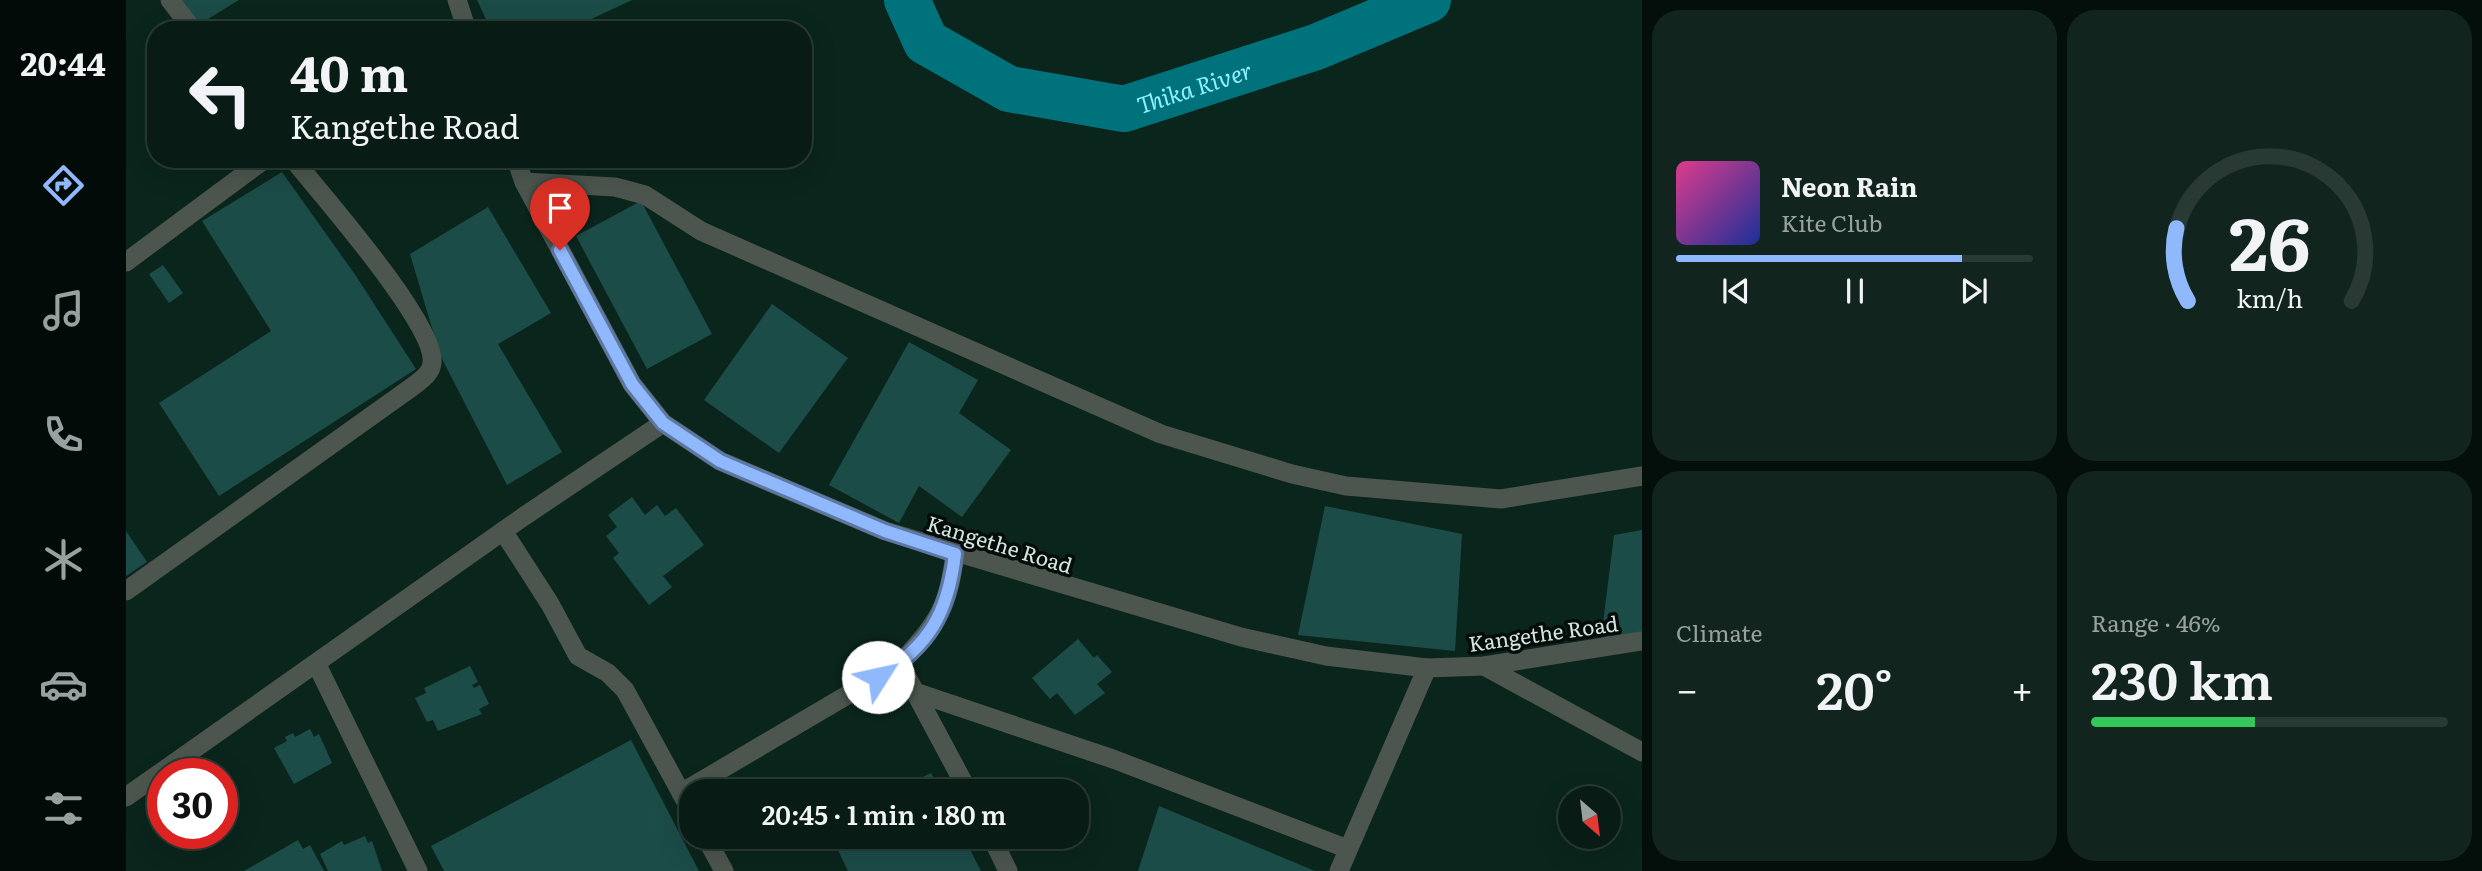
<!DOCTYPE html>
<html lang="en">
<head>
<meta charset="utf-8">
<style>
	:root { --surface:#081c15; --page:#11251e; --text:#f1f3f6; --muted:#98a1a0; --line:#293a34; --accent:#90b8fd }
	body { margin:0; font-family:Literata,serif; background:var(--page); color:var(--text); height:100vh; display:flex; flex-direction:column; font-size:26px; white-space:nowrap }
	* { box-sizing:border-box; margin:0 }
	p { font-size:23px; color:var(--muted) }
	.icon { flex:none; width:38px; height:38px; fill:none; stroke:currentColor; stroke-width:2; stroke-linecap:round; stroke-linejoin:round }
	.map { position:relative; flex:1; overflow:hidden }
	.drawer { display:flex; flex-direction:column; gap:10px; padding:10px; background:#040f0c; width:840px }
	.drawer>* { flex:none }
	.hud { position:absolute; left:21px; top:21px; width:665px; height:147px; border-radius:28px; box-shadow:0 7px 28px #0002,0 0 0 2px var(--line); background:#081c15; color:var(--text); overflow:hidden }
	.needle { width:46px; rotate:152deg }
	.tools { position:absolute; left:1432px; top:786px; display:grid; gap:14px }
	.tools a { display:grid; place-items:center; width:63px; height:63px; border-radius:50%; background:var(--surface); box-shadow:0 7px 28px #0002,0 0 0 2px var(--line); font-size:35px }
	.speed { position:absolute; left:21px; top:758px; display:flex; gap:14px; font-size:35px; font-weight:700; text-align:center }
	.speed>* { display:grid; place-content:center; width:91px; height:91px; border-radius:50%; background:var(--surface); box-shadow:0 7px 28px #0002,0 0 0 2px var(--line); line-height:1 }
	.speed .limit { border:10px solid #d22; background:#fff; color:#111 }
	.pin { position:absolute; display:grid; place-items:center; width:60px; height:60px; color:#fff; margin:-72px -30px; border-radius:50% 50% 50% 0; rotate:-45deg; box-shadow:0 0 7px #0007 }
	.pin .icon { rotate:45deg }
	.me { position:absolute; width:77px; margin:-38px; rotate:55deg; stroke-linejoin:round; filter:drop-shadow(0 0 5px #0008) }
	.turn { display:flex; align-items:center; gap:24px; height:147px; padding:0 28px; font-size:32px }
	.turn .icon { width:91px; height:91px; stroke-width:2.5 }
	.turn b { display:block; font-size:49px; line-height:60px }
	.big { font-size:52px; font-weight:600; line-height:1.1 }
	.drawer .tile { flex:1; display:flex; flex-direction:column; justify-content:center; gap:10px; min-width:0; padding:0 24px; border-radius:28px; background:var(--page) }
	.drawer .dial { align-items:center; gap:0 }
	.dial svg { height:182px; overflow:visible; fill:none; stroke:var(--line); stroke-width:7; stroke-linecap:round; text-anchor:middle }
	.dial text { fill:var(--text); stroke:none }
	.song { display:flex; align-items:center; gap:21px }
	.cover { width:84px; height:84px; border-radius:10px; background:linear-gradient(135deg,hsl(330 70% 55%),hsl(230 70% 35%)) }
	.played { height:7px; border-radius:4px; background:linear-gradient(90deg,var(--accent) 80%,var(--line) 80%) }
	.keys { display:flex; justify-content:space-around; direction:ltr }
	.heat { display:flex; justify-content:space-between; align-items:center; font-size:38px; direction:ltr }
	.charge { height:10px; border-radius:5px; background:linear-gradient(90deg,#34c759 46%,var(--line) 0) }
	.drawer .tiles { flex:1; display:grid; gap:10px; grid-template-columns:repeat(2,1fr) }
	.trip { position:absolute; left:553px; top:779px; width:410px; height:70px; border-radius:28px; background:var(--surface); box-shadow:0 7px 28px #0002,0 0 0 2px var(--line); font-weight:600; line-height:70px; text-align:center }
	main { display:flex; flex:1; min-height:0 }
	.tab-bar { display:flex; flex-direction:column; width:126px; justify-content:space-around; align-items:center; background:#030b08; color:var(--muted) }
	.tab-bar .icon { width:49px; height:49px }
	.tab-bar .current { color:var(--accent) }
	.tab-bar b { font-size:32px; color:var(--text) }
	.map>svg:first-child { display:block }
	.lines { fill:none; stroke-linecap:round; stroke-linejoin:round }
	.river { stroke:#00727c; stroke-width:46 }
	.building { fill:#1c4c48 }
	.minor { stroke:#4c554e; stroke-width:19 }
	.route-casing { stroke:#5e78a4; stroke-width:18 }
	.route { stroke:#90b8fd; stroke-width:12 }
	.labels { text-anchor:middle; dominant-baseline:central; stroke-width:7; stroke-linejoin:round; paint-order:stroke }
	.street-label { font-size:21px; fill:#d5e4de; stroke:#030c08 }
	.water-label { font-size:23px; font-style:italic; fill:#90f1fd; stroke:#030c08 }
</style>
</head>
<body>
<main>
<nav class="tab-bar">
<b>20:44</b>
<svg class="icon current" aria-label="directions" viewBox="0 0 24 24"><path d="M12 3l9 9-9 9-9-9zM9 14v-3h6M13 9l2 2-2 2"/></svg>
<svg class="icon" aria-label="music" viewBox="0 0 24 24"><path d="M9 18V5l10-2v13"/><circle cx="6" cy="18" r="3"/><circle cx="16" cy="16" r="3"/></svg>
<svg class="icon" aria-label="phone" viewBox="0 0 24 24"><path d="M5 4h4l2 5-3 2q2 4 5 5l2-3 5 2v4C11 20 4 13 5 4z"/></svg>
<svg class="icon" aria-label="climate" viewBox="0 0 24 24"><path d="M12 3v18M4 7l16 10M4 17L20 7"/></svg>
<svg class="icon" aria-label="car" viewBox="0 0 24 24"><path d="M5 17H2v-5l4-1 3-4h7l3 4 3 1v5h-3M9 17h6M6 11h13"/><circle cx="7" cy="17" r="2"/><circle cx="17" cy="17" r="2"/></svg>
<svg class="icon" aria-label="filters" viewBox="0 0 24 24"><path d="M4 7h16M4 17h16"/><circle cx="9" cy="7" r="2"/><circle cx="15" cy="17" r="2"/></svg>
</nav>
<div class="map">
<svg width="1516" height="871" viewBox="0 0 1516 871">
	<rect width="100%" height="100%" fill="#0a251c"/>
	<g class="lines">
		<!-- river -->
		<path class="river" id="s1" d="M781 0 800 42 883 89 998 109 1190 47 1302 0"/>
	</g>
	<!-- building -->
	<g class="building">
		<polygon points="52,0 113,0 69,27"/>
		<polygon points="351,0 506,0 442,30 365,30"/>
		<polygon points="156,172 230,276 290,369 93,496 33,403 145,331 76,221"/>
		<polygon points="515,201 586,334 521,369 450,236"/>
		<polygon points="362,207 425,313 372,344 436,452 381,485 314,355 284,254"/>
		<polygon points="37,265 57,293 43,303 23,274"/>
		<polygon points="646,304 722,358 653,453 578,400"/>
		<polygon points="783,342 852,380 833,413 885,450 836,517 793,486 773,523 703,485"/>
		<polygon points="506,497 519,515 531,505 539,516 550,508 578,545 537,576 546,587 523,605 487,558 493,553 480,536 491,527 482,515"/>
		<polygon points="1199,506 1336,534 1329,651 1172,635"/>
		<polygon points="1516,530 1516,632 1475,639 1488,535"/>
		<polygon points="0,531 21,562 0,576"/>
		<polygon points="952,639 968,658 971,655 986,672 971,684 979,693 949,715 931,693 924,699 906,678"/>
		<polygon points="344,666 352,682 346,685 348,688 354,685 363,704 353,709 356,714 312,731 307,720 301,722 289,698 300,693 298,688"/>
		<polygon points="184,729 188,737 193,734 206,763 168,784 148,748 161,741 159,737 167,733 169,737"/>
		<polygon points="505,740 573,871 318,871 305,846"/>
		<polygon points="805,773 815,791 769,791"/>
		<polygon points="1033,806 1189,871 1012,871"/>
		<polygon points="239,836 242,843 246,841 256,871 202,871 194,854 216,841 218,845"/>
		<polygon points="705,836 837,836 855,871 722,871"/>
		<polygon points="172,840 177,849 184,845 198,871 118,871"/>
	</g>
	<g class="lines">
		<!-- minor -->
		<g class="minor">
			<polyline points="44,0 67,30"/>
			<polyline points="331,0 341,30"/>
			<polyline points="390,159 398,182 506,384 537,423 594,461 759,531 1115,637 1200,656 1301,668 1358,666 1516,641"/>
			<polyline points="398,182 489,187 519,195 575,231 1035,434 1166,474 1220,486 1375,499 1516,476"/>
			<polyline points="0,262 139,159"/>
			<polyline points="377,531 424,604 452,656 482,673 499,690 565,811"/>
			<path d="M829 554C822 611 811 622 774 664L842 791"/>
			<path d="M0 591 286 387C295 380 305 374 306 363 311 325 194 193 167 159"/>
			<polyline points="191,665 292,871"/>
			<polyline points="1358,666 1516,752"/>
			<polyline points="789,692 987,759 1222,849"/>
			<polyline points="555,793 774,664"/>
			<polyline points="0,797 397,517 537,423"/>
			<polyline points="579,836 598,871"/>
			<polyline points="865,836 882,871"/>
			<polyline points="1213,871 1301,668"/>
		</g>
	</g>
	<g class="lines">
		<defs>
			<path id="route" d="M434 250 506 384 537 423 594 461 759 531 829 554C822 612 804 646 752 677"/>
		</defs>
		<!-- route casing -->
		<use href="#route" class="route-casing"/>
		<!-- route -->
		<use href="#route" class="route"/>
	</g>
	<g class="labels">
		<!-- street labels -->
		<g class="street-label">
			<text transform="translate(874 543) rotate(17)">Kangethe Road</text>
			<text transform="translate(1417 632) rotate(-8)">Kangethe Road</text>
		</g>
		<!-- water labels -->
		<g class="water-label">
			<text stroke="none"><textPath href="#s1" startOffset="332">Thika River</textPath></text>
		</g>
	</g>
</svg>
<div class="tools">
<a><svg class="needle" viewBox="-14 -14 28 28"><path d="M0-13l5 13h-10z" fill="#e53935"/><path d="M0 13l5-13h-10z" fill="#98a1a0"/></svg></a>
</div>
<div class="speed"><div class="limit">30</div></div>
<div class="pin" style="left:434px;top:250px;background:#d93025"><svg class="icon" aria-label="arrive" viewBox="0 0 24 24"><path d="M6 21V4h12l-3 4 3 4H6"/></svg></div>
<svg class="me" style="left:752px;top:677px" viewBox="-20 -20 40 40"><circle r="19" fill="#fff"/><path d="M0-13L10 11 0 6-10 11z" fill="#90b8fd"/></svg>
<div class="trip">20:45 · 1 min · 180 m</div>
<div class="hud">
<div class="turn"><svg class="icon" aria-label="left" viewBox="0 0 24 24"><path d="M17 20v-9H6M10 6l-5 5 5 5"/></svg><div><b>40 m</b>Kangethe Road</div></div>
</div>
</div>
<section class="drawer">
<div class="tiles">
<div class="tile">
<div class="song"><i class="cover"></i><div><b>Neon Rain</b><p>Kite Club</p></div></div>
<div class="played"></div>
<div class="keys"><svg class="icon" aria-label="previous" viewBox="0 0 24 24"><path d="M18 5L8 12l10 7zM5 5v14"/></svg><svg class="icon" aria-label="pause" viewBox="0 0 24 24"><path d="M8 5v14M16 5v14"/></svg><svg class="icon" aria-label="next" viewBox="0 0 24 24"><path d="M6 5l10 7-10 7zM19 5v14"/></svg></div>
</div>
<div class="tile dial"><svg viewBox="0 0 100 80">
<path d="M14 69A42 42 0 1 1 86 69"/>
<path d="M14 69A42 42 0 0 1 9 37" stroke="#90b8fd"/>
<text x="50" y="56" font-size="32" font-weight="700">26</text>
<text x="50" y="72" font-size="11">km/h</text>
</svg></div>
<div class="tile"><p>Climate</p>
<div class="heat"><a>−</a><b class="big">20°</b><a>+</a></div>
</div>
<div class="tile"><p>Range · 46%</p><b class="big">230 km</b><div class="charge"></div></div>
</div>
</section>
</main>
</body>
</html>
